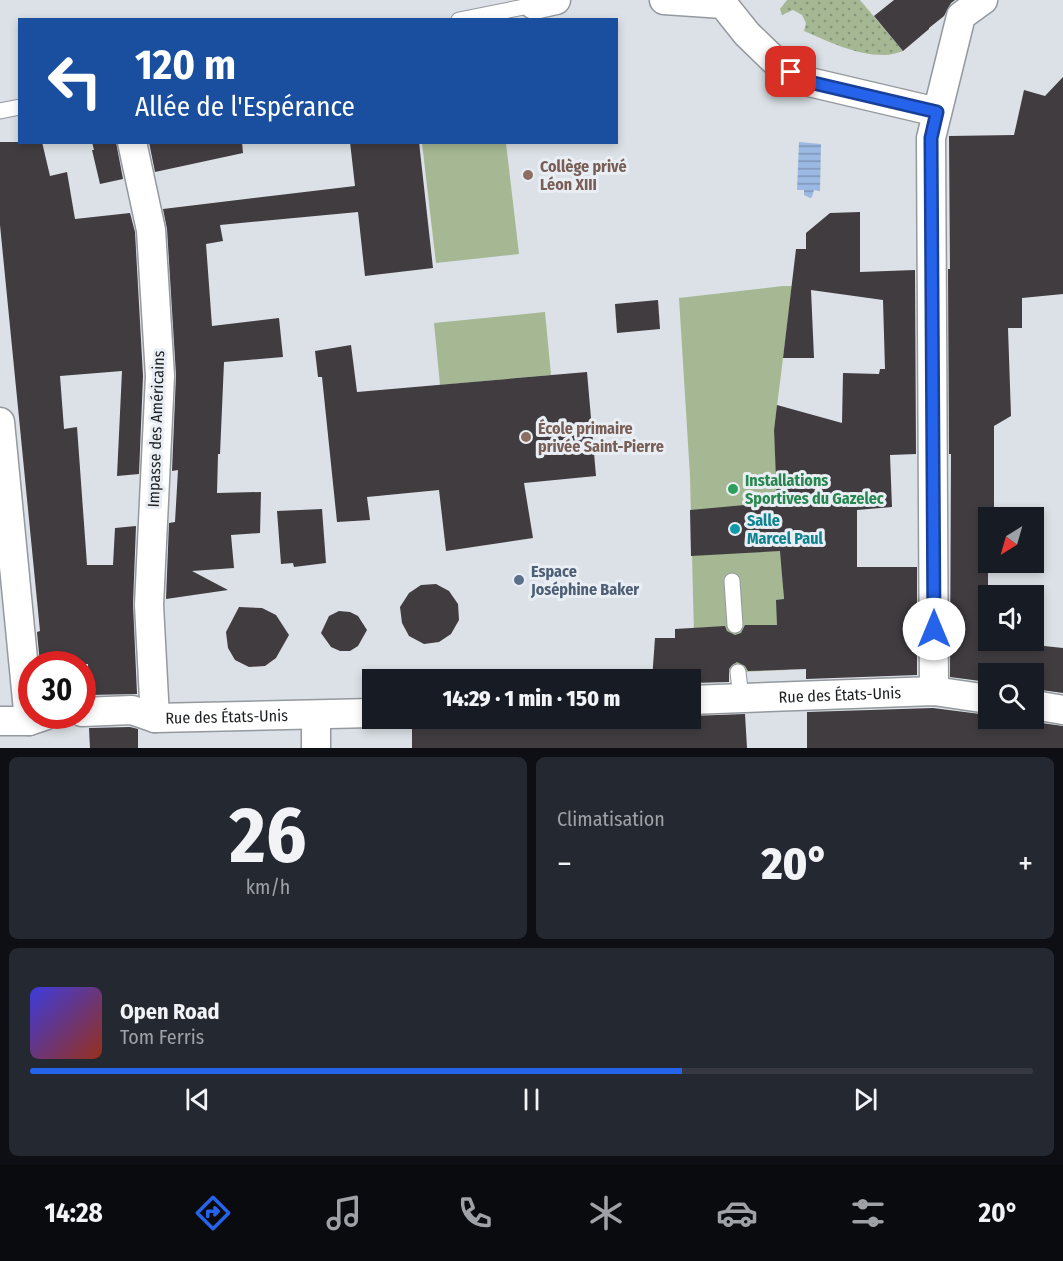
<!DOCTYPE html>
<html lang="fr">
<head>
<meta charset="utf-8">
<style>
	:root { --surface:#171b24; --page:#242831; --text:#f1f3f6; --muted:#9ea1a6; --line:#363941; --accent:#2563eb }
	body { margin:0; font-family:"Fira Sans Condensed",sans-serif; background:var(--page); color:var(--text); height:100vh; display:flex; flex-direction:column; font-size:22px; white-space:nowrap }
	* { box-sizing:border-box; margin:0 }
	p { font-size:20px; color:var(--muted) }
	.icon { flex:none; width:33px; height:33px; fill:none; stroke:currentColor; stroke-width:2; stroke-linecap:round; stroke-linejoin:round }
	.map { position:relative; height:748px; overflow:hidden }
	.drawer { display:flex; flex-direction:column; gap:9px; padding:9px; background:#0d0f14; flex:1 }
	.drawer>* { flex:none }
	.banner { position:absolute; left:18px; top:18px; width:600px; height:126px; border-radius:0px; box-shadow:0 3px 9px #0003; background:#1a4fa0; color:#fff; overflow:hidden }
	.needle { width:39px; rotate:217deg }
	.tools { position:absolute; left:978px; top:507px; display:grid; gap:12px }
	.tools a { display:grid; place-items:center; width:66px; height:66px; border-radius:0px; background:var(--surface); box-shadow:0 3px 9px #0003; font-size:30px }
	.speed { position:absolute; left:18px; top:651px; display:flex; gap:12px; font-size:30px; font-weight:700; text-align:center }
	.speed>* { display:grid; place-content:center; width:78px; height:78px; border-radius:50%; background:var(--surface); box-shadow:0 3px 9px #0003; line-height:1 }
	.speed .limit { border:9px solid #d22; background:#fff; color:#111 }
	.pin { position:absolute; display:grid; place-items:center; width:51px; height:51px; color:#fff; margin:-26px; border-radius:12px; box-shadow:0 3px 9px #0006 }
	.me { position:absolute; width:66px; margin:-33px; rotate:0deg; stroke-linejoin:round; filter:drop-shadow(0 0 4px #0008) }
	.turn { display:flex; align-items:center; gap:21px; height:126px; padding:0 18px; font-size:27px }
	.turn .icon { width:78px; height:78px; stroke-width:2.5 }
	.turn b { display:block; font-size:42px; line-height:51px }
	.big { font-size:45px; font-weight:800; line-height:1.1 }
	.drawer .card { flex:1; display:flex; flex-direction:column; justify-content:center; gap:9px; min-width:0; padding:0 21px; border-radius:9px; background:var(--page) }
	.drawer .dial { align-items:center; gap:0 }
	.dial b { font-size:78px; line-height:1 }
	.song { display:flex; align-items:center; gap:18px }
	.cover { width:72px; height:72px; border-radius:9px; background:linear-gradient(135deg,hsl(240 70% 55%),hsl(10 70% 35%)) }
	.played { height:6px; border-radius:3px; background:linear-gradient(90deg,var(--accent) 65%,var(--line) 65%) }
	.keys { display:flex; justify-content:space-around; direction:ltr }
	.heat { display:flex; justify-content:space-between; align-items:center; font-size:33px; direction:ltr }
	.drawer .tiles { flex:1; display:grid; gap:9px; grid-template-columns:1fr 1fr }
	.card:last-child { grid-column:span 2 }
	.trip { position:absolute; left:362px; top:669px; width:339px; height:60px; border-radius:0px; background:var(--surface); box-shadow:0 3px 9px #0003; font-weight:800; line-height:60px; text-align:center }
	.tab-bar { display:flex; height:96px; justify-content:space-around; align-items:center; background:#090b0e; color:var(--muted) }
	.tab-bar .icon { width:42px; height:42px }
	.tab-bar .selected { color:var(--accent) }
	.tab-bar b { font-size:27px; color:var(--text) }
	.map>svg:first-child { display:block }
	.grass { fill:url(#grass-dots) }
	.pitch { fill:#a5b893 }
	.water { fill:url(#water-rules) }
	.building { fill:#403c40 }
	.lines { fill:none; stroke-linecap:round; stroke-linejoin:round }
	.lane-casing { stroke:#94999e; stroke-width:17 }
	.street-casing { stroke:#94999e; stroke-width:31 }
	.lane { stroke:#fff; stroke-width:15 }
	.street { stroke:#fff; stroke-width:28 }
	.route-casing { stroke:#184099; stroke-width:15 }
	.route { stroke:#2563eb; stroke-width:10 }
	.education-dot { fill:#8d6e63; stroke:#e8eef3; stroke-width:2 }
	.leisure-dot { fill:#2e9e5b; stroke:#e8eef3; stroke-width:2 }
	.culture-dot { fill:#0f9aa8; stroke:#e8eef3; stroke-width:2 }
	.service-dot { fill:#5c6f8a; stroke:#e8eef3; stroke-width:2 }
	.labels { text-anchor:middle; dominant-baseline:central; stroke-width:6; stroke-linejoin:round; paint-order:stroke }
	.education-label { font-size:16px; font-weight:bold; fill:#785e54; stroke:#e8eef3; text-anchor:start }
	.street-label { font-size:16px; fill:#1d1f21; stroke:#e8eef3 }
	.leisure-label { font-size:16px; font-weight:bold; fill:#27864d; stroke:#e8eef3; text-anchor:start }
	.culture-label { font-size:16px; font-weight:bold; fill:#0d838f; stroke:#e8eef3; text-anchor:start }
	.service-label { font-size:16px; font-weight:bold; fill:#4e5e75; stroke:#e8eef3; text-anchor:start }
</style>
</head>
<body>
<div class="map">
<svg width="1063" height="748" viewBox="0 0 1063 748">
	<defs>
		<pattern id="grass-dots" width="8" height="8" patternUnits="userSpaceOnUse" patternTransform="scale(1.5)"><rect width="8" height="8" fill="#a5b893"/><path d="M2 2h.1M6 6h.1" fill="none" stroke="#869578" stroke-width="1.8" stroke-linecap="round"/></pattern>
		<pattern id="water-rules" width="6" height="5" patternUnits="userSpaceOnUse" patternTransform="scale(1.5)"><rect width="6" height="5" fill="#9bb9e2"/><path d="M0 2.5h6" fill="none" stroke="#7e96b7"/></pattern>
	</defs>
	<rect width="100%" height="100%" fill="#dbe1e6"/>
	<!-- grass -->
	<path class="grass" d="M787 0H860L903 51C897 53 891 55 884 55 855 55 830 42 804 31L806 23 802 15 793 10 782 15 780 9Z"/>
	<!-- pitch -->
	<g class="pitch">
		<polygon points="422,143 506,143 519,254 436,263"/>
		<polygon points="783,286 792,286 774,430 788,670 695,674 690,476 679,298"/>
		<polygon points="545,312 551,375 440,385 434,323"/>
	</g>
	<!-- water -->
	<polygon class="water" points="799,142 821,144 820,191 814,190 812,197 810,198 804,195 804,190 797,190"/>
	<!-- building -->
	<g class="building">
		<polygon points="894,0 955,0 951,3 944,16 929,28 929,29 903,51 874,16"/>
		<polygon points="1063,77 1063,294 1022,298 1022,328 1008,328 1011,416 994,426 994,518 988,518 988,640 1063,648 1063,693 1034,689 1034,674 988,674 988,682 950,677 951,454 949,454 948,269 950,269 949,136 1014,135 1024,90 1045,96"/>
		<polygon points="0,142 42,142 50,176 67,172 75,219 130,213 135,232 143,376 139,474 117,476 122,371 60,376 64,429 77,427 87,565 113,565 115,528 136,526 133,604 137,694 89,695 88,664 40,664 37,632 40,631 0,225"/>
		<polygon points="92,142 116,142 123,179 100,184 92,150 94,150"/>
		<polygon points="149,142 242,142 243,153 155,172"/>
		<polygon points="350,142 419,142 433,268 365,276 358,212 220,225 223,241 206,244 212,326 279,318 283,357 224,362 220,454 218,454 217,493 261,492 260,533 231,535 234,568 192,571 228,590 166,599 169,523 175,522 178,470 172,471 176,375 167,229 163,209 355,186"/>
		<polygon points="860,212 860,272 915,270 916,454 890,455 892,507 857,510 857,567 917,567 917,675 806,679 806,669 748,671 745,666 737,662 732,665 729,669 729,682 690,683 690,680 652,680 655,638 675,638 675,629 725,626 727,631 735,635 741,633 745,625 777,625 776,600 784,599 780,551 691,556 690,510 777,502 774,430 777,405 842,423 843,373 879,374 880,369 885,369 883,300 811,290 814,358 783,358 796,249 806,249 806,233 830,213"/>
		<polygon points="658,300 660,329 617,333 615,304"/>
		<polygon points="351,345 357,392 587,372 596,476 524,483 533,538 446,551 439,490 367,497 370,520 337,522 322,377 318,377 315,351"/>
		<polygon points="322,509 326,563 294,567 293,563 281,564 277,511"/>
		<polygon points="436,584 449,591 458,604 459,620 451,634 439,642 424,644 409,636 402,623 400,607 409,593 421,585"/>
		<polygon points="239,607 262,608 276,615 289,635 276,658 265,666 249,667 235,660 228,648 226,632"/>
		<polygon points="339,611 350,612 358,616 367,630 358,646 350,651 340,651 331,647 321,633 329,616"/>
		<polygon points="933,708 988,715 988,718 1034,722 1063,726 1063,748 807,748 807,712"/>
		<polygon points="745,714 747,748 412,748 412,728 649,718 690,718 690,716"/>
		<polygon points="130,727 138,729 138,748 90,748 89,728"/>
	</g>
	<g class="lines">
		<defs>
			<g id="lane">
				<polyline points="459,20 534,5"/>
				<polyline points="0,111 20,107"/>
				<polyline points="732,581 735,625"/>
				<polyline points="738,672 741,698"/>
			</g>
			<g id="street">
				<polyline points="664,0 723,4 747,34 777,63 805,81 937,112"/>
				<polyline points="534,5 556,0"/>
				<polyline points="132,142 151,230 160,376 149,605 155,718"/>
				<polyline points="0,422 29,721"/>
				<polyline points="934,691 931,138 961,16 983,0"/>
				<path id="s1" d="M690 700 934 691 988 699"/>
				<polyline points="1034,705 1063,710"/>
				<path id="s2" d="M82 712 132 710 155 718 372 713"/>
				<polyline points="0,721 29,721 44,716"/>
				<polyline points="316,748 316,715"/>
			</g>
		</defs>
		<!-- lane casing -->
		<use href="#lane" class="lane-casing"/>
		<!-- street casing -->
		<use href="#street" class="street-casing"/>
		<!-- lane -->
		<use href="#lane" class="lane"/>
		<!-- street -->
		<use href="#street" class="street"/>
	</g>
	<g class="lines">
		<defs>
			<polyline id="route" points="791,72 805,81 937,112 931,138 934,629"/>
		</defs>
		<!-- route casing -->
		<use href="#route" class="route-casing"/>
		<!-- route -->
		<use href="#route" class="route"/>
	</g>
	<!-- markers -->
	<g class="education-dot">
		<circle cx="528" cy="175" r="6"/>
		<circle cx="526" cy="437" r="6"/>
	</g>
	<circle class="leisure-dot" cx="733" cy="489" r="6"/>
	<circle class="culture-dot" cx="735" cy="529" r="6"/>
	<circle class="service-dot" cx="519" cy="580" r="6"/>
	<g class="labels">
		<!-- education labels -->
		<g class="education-label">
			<text x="540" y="166">Collège privé<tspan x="540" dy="18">Léon XIII</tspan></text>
			<text x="538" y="428">École primaire<tspan x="538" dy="18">privée Saint-Pierre</tspan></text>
		</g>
		<!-- street labels -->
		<g class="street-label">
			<text transform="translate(156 429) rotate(-88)">Impasse des Américains</text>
			<text stroke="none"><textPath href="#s1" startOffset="150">Rue des États-Unis</textPath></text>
			<text stroke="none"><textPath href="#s2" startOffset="146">Rue des États-Unis</textPath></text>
		</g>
		<!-- leisure labels -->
		<g class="leisure-label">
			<text x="745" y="480">Installations<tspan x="745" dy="18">Sportives du Gazelec</tspan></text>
		</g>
		<!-- culture labels -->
		<g class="culture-label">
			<text x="747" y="520">Salle<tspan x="747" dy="18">Marcel Paul</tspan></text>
		</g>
		<!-- service labels -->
		<g class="service-label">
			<text x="531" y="571">Espace<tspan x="531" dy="18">Joséphine Baker</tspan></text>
		</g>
	</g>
</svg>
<div class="tools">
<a><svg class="needle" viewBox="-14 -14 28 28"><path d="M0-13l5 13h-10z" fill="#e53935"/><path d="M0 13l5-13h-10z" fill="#9ea1a6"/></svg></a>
<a><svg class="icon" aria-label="sound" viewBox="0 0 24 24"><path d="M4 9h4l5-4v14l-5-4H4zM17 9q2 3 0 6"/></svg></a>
<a><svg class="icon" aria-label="search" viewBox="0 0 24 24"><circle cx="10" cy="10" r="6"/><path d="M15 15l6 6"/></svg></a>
</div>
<div class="speed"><div class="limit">30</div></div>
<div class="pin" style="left:791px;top:72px;background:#d93025"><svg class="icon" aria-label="arrive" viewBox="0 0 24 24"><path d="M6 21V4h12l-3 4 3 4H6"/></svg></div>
<svg class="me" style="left:934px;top:629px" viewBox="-20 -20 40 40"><circle r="19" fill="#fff"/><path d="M0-13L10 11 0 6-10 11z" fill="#2563eb"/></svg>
<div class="trip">14:29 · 1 min · 150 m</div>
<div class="banner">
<div class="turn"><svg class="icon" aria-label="left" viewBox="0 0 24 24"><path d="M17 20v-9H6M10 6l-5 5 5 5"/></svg><div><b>120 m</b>Allée de l'Espérance</div></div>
</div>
</div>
<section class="drawer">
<div class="tiles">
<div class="card dial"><b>26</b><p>km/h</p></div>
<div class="card"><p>Climatisation</p>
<div class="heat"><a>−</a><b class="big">20°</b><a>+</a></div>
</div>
<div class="card">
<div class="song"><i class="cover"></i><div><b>Open Road</b><p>Tom Ferris</p></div></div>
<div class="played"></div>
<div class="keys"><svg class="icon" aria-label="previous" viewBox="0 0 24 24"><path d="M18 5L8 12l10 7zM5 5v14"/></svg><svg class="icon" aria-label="pause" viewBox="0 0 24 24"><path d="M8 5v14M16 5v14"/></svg><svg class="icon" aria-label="next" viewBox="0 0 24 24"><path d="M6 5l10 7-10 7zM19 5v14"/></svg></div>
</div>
</div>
</section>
<nav class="tab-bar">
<b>14:28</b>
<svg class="icon selected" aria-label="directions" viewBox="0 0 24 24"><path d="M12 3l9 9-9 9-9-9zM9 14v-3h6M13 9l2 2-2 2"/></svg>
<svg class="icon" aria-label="music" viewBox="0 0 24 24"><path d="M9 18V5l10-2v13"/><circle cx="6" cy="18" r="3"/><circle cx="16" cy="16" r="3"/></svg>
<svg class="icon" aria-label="phone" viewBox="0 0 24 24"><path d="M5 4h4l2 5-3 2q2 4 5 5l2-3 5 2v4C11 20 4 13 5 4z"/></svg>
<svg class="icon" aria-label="climate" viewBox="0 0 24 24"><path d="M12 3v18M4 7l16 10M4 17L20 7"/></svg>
<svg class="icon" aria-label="car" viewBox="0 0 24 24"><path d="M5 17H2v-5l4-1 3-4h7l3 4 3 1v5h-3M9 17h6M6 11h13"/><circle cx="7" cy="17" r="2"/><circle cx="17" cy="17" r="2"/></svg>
<svg class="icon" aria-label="filters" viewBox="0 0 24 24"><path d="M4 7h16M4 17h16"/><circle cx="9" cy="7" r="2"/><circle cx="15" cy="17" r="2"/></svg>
<b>20°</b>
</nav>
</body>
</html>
